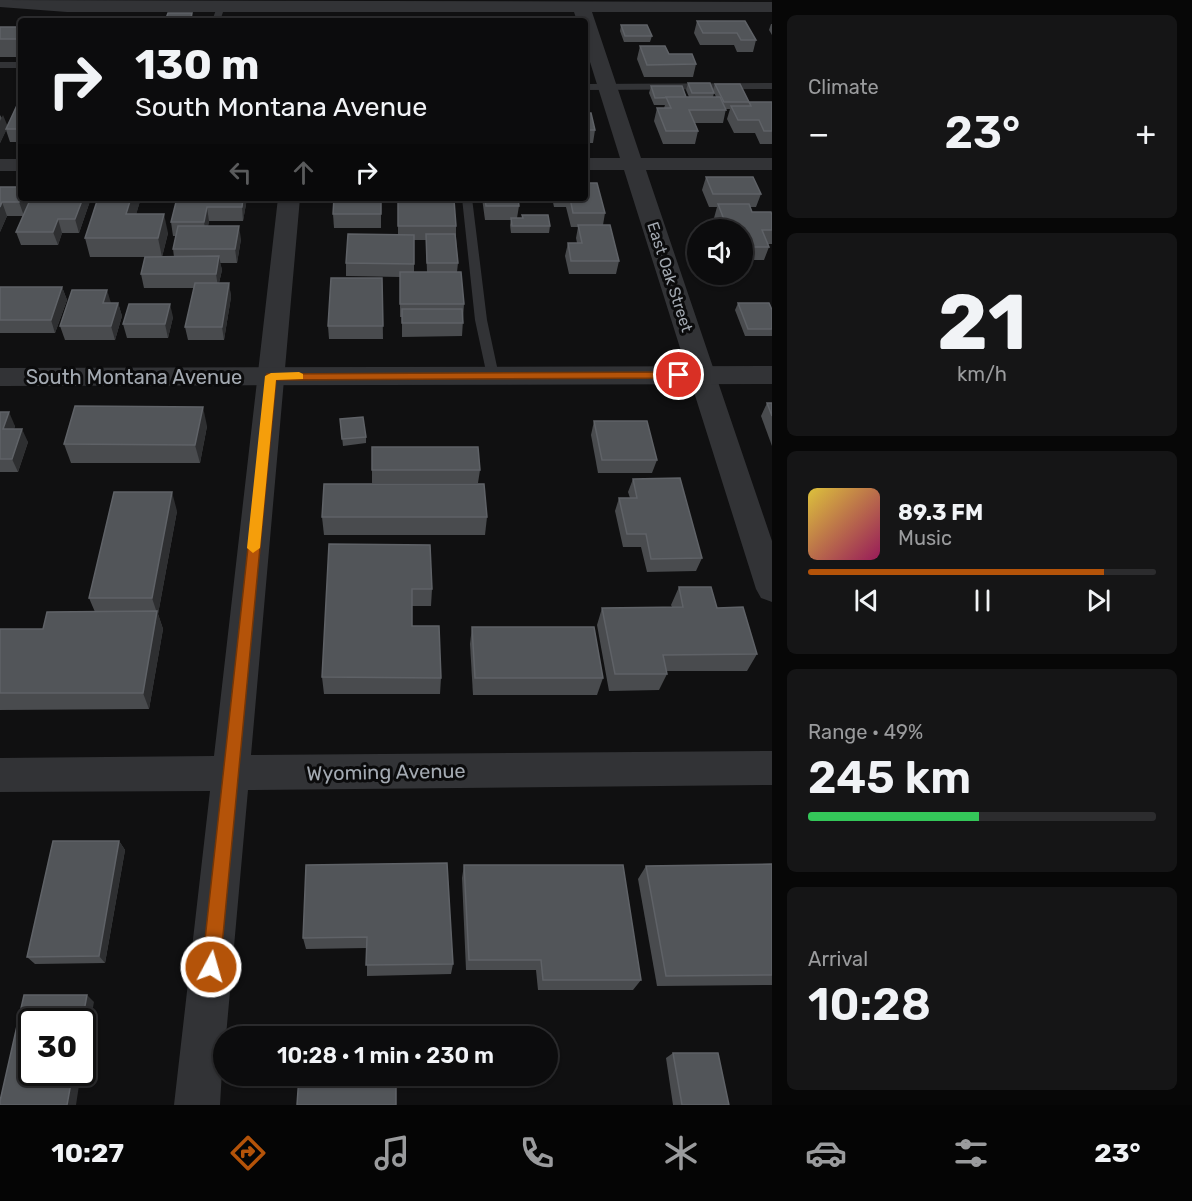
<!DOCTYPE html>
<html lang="en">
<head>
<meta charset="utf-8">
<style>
	:root { --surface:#0c0c0d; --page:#151516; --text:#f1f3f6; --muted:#9a9b9d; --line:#2c2c2e; --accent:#b45309 }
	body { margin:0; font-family:Rubik,sans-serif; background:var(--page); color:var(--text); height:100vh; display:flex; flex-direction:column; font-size:22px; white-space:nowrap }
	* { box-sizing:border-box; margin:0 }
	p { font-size:20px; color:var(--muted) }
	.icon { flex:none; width:33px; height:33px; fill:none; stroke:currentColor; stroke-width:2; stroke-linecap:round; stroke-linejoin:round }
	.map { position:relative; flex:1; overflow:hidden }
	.panel { display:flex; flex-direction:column; gap:15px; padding:15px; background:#070707; width:420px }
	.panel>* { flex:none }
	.banner { position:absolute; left:18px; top:18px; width:570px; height:183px; border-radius:6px; box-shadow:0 2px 4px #0004,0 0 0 2px var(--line); background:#0c0c0d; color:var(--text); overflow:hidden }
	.controls { position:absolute; left:687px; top:219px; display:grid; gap:12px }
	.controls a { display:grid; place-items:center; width:66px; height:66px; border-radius:50%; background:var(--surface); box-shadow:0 2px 4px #0004,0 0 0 2px var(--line); font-size:30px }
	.speed { position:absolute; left:18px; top:1008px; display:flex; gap:12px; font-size:30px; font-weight:700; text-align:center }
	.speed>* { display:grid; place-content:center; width:78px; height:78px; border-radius:50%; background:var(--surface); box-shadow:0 2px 4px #0004,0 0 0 2px var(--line); line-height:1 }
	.speed .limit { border:3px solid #111; border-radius:9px; background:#fff; color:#111 }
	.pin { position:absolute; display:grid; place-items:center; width:51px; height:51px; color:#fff; margin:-26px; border:3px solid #fff; border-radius:50%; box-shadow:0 2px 6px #0007 }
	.me { position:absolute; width:66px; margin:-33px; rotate:6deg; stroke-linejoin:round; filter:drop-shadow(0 0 4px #0008) }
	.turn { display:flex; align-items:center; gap:21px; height:126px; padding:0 18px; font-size:27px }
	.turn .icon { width:78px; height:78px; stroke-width:2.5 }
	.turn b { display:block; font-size:42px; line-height:51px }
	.lanes { display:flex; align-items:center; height:57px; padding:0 18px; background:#0003; justify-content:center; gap:30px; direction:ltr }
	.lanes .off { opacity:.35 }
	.big { font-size:45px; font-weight:600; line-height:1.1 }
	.panel .card { flex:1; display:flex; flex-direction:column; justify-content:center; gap:9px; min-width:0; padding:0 21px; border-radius:9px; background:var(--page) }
	.panel .dial { align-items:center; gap:0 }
	.dial b { font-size:78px; line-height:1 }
	.song { display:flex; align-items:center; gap:18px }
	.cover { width:72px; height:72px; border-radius:9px; background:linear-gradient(135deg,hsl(50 70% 55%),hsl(330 70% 35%)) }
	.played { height:6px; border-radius:3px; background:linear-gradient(90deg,var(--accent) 85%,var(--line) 85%) }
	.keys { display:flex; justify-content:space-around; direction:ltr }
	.heat { display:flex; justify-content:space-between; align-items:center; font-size:33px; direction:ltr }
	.charge { height:9px; border-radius:4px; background:linear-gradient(90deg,#34c759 49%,var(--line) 0) }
	.trip { position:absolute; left:213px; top:1026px; width:345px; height:60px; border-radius:30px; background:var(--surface); box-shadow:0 2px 4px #0004,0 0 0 2px var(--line); font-weight:600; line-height:60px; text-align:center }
	.tab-bar { display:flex; height:96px; justify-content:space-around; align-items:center; background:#050505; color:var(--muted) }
	.tab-bar .icon { width:42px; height:42px }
	.tab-bar .current { color:var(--accent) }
	.tab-bar b { font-size:27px; color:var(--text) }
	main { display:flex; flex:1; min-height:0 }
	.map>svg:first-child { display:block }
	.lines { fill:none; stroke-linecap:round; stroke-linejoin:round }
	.service { fill:#323336; fill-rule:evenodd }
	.minor { fill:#323336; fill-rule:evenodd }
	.tertiary { fill:#323336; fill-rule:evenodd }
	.wall { fill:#494b4e; fill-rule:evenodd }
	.shaded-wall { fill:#2e2f31 }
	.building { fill:#525559; stroke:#5f6267; stroke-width:1.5 }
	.route { fill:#b45309; stroke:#753606; stroke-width:1.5 }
	.slow { fill:#f59e0b }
	.labels { text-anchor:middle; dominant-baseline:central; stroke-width:6; stroke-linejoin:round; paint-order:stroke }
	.far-street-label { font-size:16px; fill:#a3a9b1; stroke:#0b0b0c }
	.street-label { font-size:20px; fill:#a3a9b1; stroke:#0b0b0c }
</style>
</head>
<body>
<main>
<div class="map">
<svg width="772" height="1105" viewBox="0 0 772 1105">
	<rect width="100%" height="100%" fill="#101011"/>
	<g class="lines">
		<!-- service -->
		<g class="service">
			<polygon points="218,4 225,6 220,21 212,21"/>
			<rect x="0" y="62" width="21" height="6"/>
			<polygon points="772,83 772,89 585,90 585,84"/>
			<polygon points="462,198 472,198 487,320 499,376 493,380 487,376 475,320"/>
		</g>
		<!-- minor -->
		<g class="minor">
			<polygon points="0,0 772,2 772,12 592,12 641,158 772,158 772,170 646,170 772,541 772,602 761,598 756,589 624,170 585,170 585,158 620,158 585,46 585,21 577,21 574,12 67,12 0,7"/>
			<rect x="0" y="159" width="21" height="12"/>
			<polygon points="278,198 300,198 251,755 772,751 772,785 248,790 226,1036 224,1036 220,1105 174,1105 210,791 0,792 0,758 214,756"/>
		</g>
		<!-- tertiary -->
		<polygon class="tertiary" points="772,366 772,384 0,386 0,368"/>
	</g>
	<!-- wall -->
	<g class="wall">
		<polygon points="697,21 745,21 756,40 753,52 737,52 734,45 700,45 694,33"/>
		<polygon points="771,24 772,24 772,35 769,30"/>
		<polygon points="621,25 652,36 650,42 624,42 620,31"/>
		<rect x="0" y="27" width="21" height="30"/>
		<polygon points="640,46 669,54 696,64 693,77 644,77 637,59"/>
		<polygon points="688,83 714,93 713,97 716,97 713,90 715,84 749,102 772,102 772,144 760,144 755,133 734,133 727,119 730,109 726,109 723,123 695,123 698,131 695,144 663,144 654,121 657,108 664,108 665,105 654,105 649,93 651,86 686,97 689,97 686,90"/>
		<polygon points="21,101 21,142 10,142 6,130 0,143 0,115 7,126"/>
		<polygon points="585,113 595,130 593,143 585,143"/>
		<polygon points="706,177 761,194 756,207 750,207 752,212 772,215 772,244 768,244 769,247 764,260 742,260 742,230 718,230 714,218 717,207 709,207 702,190"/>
		<polygon points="0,187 21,198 29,198 30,200 90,201 79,233 62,233 58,245 21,245 16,232 23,216 7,216 0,232"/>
		<polygon points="98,198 139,198 140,201 136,214 168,233 162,257 174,257 173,249 176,236 173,236 171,222 177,198 247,198 243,221 209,221 208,226 241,239 237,263 220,263 222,270 219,283 229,283 231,297 224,340 188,340 185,327 194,288 144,288 141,274 145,257 90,257 85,238"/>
		<polygon points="381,198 381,228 334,228 333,214"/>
		<path d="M398 198 456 226V238L458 263 457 272 464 304 462 336 402 337V317H400V277L346 276V263L398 235ZM414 240H426L427 272H414Z"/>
		<polygon points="482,198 518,198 519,206 517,218 522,218 522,215 550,226 549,233 511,233 510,225 511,220 485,220"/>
		<polygon points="552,198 585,198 605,213 603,225 619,261 616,274 569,274 565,256 568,243 577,243 576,238 578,227 571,227 566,207 554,207"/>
		<polygon points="382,278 383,339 329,339 328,326"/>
		<polygon points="0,287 62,287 67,300 55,333 0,333"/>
		<polygon points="118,303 122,316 115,340 65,340 60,326"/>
		<polygon points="738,303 772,310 772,336 745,336 735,310"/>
		<polygon points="173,317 168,338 127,338 123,324"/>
		<polygon points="767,403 772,403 772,446 761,416"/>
		<polygon points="0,412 15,426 14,429 28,442 18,472 0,472"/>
		<polygon points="340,419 366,437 366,443 343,446"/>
		<polygon points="594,421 657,460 652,473 598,473 591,435"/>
		<polygon points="207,426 200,463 71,463 64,444"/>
		<polygon points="372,447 480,470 478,483 372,483"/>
		<polygon points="633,479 702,558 696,571 647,572 641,547 623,547 615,511 619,498 630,498 628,492"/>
		<polygon points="177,511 158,614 163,629 149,709 0,710 0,629 43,629 95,612 89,598"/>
		<polygon points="322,517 487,517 485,535 324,535"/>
		<polygon points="430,545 432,589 431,606 412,606 412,626 441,678 440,694 324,694 322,677"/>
		<polygon points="679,587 717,608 757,654 747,671 667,671 667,674 659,690 609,691 597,625 602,608 672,607 671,605"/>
		<polygon points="472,627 603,678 597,695 473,695 470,644"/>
		<polygon points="119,841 125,850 105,963 35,964 27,957"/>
		<polygon points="447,863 453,964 451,974 367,976 367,948 306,949 303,938"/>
		<polygon points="772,864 772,985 657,986 638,879 646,866"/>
		<polygon points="464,865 641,980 633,990 538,990 536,970 466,970 462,878"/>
		<polygon points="673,1053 729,1105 673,1105 666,1058"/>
	</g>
	<!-- shaded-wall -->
	<g class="shaded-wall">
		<polygon points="192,13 194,21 190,21"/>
		<polygon points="3,115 8,127 0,143 0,121"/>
		<polygon points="21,198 29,198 30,201 24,216 19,202"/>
		<polygon points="83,198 90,198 90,201 79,233 75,219"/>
		<polygon points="131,198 139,198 140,201 131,233 126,214"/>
		<polygon points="243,198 247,198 247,199 243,221 242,207"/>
		<polygon points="2,202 7,216 0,232 0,207"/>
		<polygon points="207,207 209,221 206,236 204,222"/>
		<polygon points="164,214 168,233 162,257 158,238"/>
		<polygon points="58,219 62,233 58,245 53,232"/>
		<polygon points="239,226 241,239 237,263 235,249"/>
		<polygon points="219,256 222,270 218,287 216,274"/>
		<polygon points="229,283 231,297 224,340 222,327"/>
		<polygon points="62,287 67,300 55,333 51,320"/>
		<polygon points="107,290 111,303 103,303"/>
		<polygon points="118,303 122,316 115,340 111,326"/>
		<polygon points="170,304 173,317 168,338 165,324"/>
		<polygon points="203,407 207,426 200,463 195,445"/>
		<polygon points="9,412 15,426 9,442 3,429"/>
		<polygon points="22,429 28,442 18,472 12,459"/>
		<polygon points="172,492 177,511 158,614 163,629 149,709 143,693 157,613 152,598"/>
		<polygon points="119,841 125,850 105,963 99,956"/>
		<polygon points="87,995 94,1002 82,1067 82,1022"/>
		<polygon points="73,1072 81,1072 76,1105 67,1105"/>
	</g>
	<!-- building -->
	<g class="building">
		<polygon points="168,13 192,13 190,21 165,21"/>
		<polygon points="232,17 273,17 272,21 231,21"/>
		<rect x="429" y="17" width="26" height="4"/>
		<rect x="349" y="18" width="39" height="3"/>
		<polygon points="697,21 745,21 756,40 741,40 737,33 703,33"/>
		<polygon points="621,25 647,25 652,36 625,36"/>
		<rect x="0" y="27" width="21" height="12"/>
		<polygon points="640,46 665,46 669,54 692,54 696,64 647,65"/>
		<polygon points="688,83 710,83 714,93 692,93"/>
		<polygon points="715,84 740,84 749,102 724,102"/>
		<polygon points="651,86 682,86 686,97 655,98"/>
		<polygon points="666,97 720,97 726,110 689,110 698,131 666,131 657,108 671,108"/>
		<polygon points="19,101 21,101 21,129 6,129"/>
		<polygon points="749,102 772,102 772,131 764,131 759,120 738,120 731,106 751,106"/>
		<polygon points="585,113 591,113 595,130 585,130"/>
		<polygon points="706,177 753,177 761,194 713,194"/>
		<polygon points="585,183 597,183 605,213 573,213 570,198 585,198"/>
		<polygon points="0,187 21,187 21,198 19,202 2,202 0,207"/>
		<polygon points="31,198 83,198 75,219 58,219 53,232 16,232"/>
		<polygon points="98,198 131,198 126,214 164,214 158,238 85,238"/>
		<polygon points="177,198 243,198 242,207 207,207 204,222 171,222"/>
		<polygon points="334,198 381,198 381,214 333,214"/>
		<polygon points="398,198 451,198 452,200 398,200 398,202"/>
		<polygon points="485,198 518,198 519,206 486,206"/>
		<polygon points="398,200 454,200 456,226 398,226"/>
		<polygon points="718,204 749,204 752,212 771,212 772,215 772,230 762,230 769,247 742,247 742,230 728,230"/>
		<polygon points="522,215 548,215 550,226 512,226 511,218 523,218"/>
		<polygon points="578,225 610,225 619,261 571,261 568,243 582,243"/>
		<polygon points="178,226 239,226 235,249 173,249"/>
		<polygon points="348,234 414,235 414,264 346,263"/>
		<polygon points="426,234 455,234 458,263 427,263"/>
		<polygon points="219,256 216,274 141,274 145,257"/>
		<polygon points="400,272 461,272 464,304 400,304"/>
		<polygon points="331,278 382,278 383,326 328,326"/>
		<polygon points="195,283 229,283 222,327 185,327"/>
		<polygon points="0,287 62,287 51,320 0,320"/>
		<polygon points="72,290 107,290 103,303 118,303 111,326 60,326"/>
		<polygon points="738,303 769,303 772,310 772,329 748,329"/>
		<polygon points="129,304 170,304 165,324 123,324"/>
		<polygon points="402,309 462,309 463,323 402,323"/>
		<polygon points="767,403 772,403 772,416"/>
		<polygon points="75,406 203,407 195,445 64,444"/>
		<polygon points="0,412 9,412 3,429 22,429 12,459 0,459"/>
		<polygon points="363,417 366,437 342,439 340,419"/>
		<polygon points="594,421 647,421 657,460 602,460"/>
		<polygon points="372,447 478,447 480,470 372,470"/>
		<polygon points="680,478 702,558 651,559 646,534 627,534 619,498 637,498 633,479"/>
		<polygon points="324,484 484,484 487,517 322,517"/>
		<polygon points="114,492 172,492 152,598 89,598"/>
		<polygon points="329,544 430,545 432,589 412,589 412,626 439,626 441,678 322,677"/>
		<polygon points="679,587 711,587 717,608 743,607 757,654 663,655 667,674 615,674 602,608 683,607"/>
		<polygon points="157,611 143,693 0,693 0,629 43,629 47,612"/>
		<polygon points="472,627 594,627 603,678 475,678"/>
		<polygon points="53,841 119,841 99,956 27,957"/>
		<polygon points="447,863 453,964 366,965 367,937 303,938 306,865"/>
		<polygon points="772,864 772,975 666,976 646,866"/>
		<polygon points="464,865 623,865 641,980 543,980 541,960 469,960"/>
		<polygon points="24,995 87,995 82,1022 32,1022 32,1072 73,1072 67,1105 0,1105 0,1101"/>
		<polygon points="673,1053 718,1053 729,1105 682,1105"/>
		<polygon points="299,1076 396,1076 396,1105 297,1105"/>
	</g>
	<!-- route -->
	<polygon class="route" points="679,372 683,373 683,378 276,380 220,967 218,973 211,976 205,973 202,967 267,374"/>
	<!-- slow -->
	<polygon class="slow" points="299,372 303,374 303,379 276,380 260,548 253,553 247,548 265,376 271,373"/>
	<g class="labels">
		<!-- far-street labels -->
		<g class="far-street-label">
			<text transform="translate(670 277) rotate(72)">East Oak Street</text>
		</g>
		<!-- street labels -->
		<g class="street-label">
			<text x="134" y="377">South Montana Avenue</text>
			<text transform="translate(386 772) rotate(-1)">Wyoming Avenue</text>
		</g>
	</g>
</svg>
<div class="controls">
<a><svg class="icon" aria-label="sound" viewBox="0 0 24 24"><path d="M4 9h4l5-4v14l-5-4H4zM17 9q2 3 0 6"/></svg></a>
</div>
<div class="speed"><div class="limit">30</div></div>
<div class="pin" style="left:679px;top:375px;background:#d93025"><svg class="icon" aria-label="arrive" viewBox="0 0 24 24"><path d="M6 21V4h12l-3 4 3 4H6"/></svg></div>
<svg class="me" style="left:211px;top:967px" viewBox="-20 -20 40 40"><circle r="17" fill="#b45309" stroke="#fff" stroke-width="3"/><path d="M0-11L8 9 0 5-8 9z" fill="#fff"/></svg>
<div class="trip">10:28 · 1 min · 230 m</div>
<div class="banner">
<div class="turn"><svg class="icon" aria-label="right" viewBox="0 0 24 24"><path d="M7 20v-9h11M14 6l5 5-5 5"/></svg><div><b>130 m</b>South Montana Avenue</div></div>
<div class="lanes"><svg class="icon off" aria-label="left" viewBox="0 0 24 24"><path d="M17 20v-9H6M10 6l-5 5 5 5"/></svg><svg class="icon off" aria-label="ahead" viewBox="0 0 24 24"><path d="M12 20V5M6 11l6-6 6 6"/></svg><svg class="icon" aria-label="right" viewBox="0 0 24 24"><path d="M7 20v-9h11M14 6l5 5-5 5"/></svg></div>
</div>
</div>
<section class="panel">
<div class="card"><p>Climate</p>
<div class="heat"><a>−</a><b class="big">23°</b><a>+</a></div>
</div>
<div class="card dial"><b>21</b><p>km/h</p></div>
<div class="card">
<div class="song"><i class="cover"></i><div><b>89.3 FM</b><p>Music</p></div></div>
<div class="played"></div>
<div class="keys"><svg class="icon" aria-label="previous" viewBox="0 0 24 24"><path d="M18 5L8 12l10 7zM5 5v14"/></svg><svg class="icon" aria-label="pause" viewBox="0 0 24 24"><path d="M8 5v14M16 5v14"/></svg><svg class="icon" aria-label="next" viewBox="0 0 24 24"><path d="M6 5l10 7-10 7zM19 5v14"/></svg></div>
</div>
<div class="card"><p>Range · 49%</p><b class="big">245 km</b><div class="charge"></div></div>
<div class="card"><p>Arrival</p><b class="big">10:28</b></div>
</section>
</main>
<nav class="tab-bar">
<b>10:27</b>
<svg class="icon current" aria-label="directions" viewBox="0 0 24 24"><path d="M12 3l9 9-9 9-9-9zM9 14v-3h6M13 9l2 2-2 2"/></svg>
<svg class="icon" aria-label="music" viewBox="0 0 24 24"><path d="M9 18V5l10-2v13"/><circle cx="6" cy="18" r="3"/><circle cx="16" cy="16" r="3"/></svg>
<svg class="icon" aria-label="phone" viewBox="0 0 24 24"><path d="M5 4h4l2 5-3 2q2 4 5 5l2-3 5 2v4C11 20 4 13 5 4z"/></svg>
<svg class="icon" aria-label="climate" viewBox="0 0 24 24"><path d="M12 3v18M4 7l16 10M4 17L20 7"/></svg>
<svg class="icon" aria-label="car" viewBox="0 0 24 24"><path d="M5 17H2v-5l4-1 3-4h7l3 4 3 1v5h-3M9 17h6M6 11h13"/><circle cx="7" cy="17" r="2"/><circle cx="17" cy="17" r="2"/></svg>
<svg class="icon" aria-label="filters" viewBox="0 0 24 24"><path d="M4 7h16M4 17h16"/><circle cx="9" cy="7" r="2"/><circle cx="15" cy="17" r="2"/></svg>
<b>23°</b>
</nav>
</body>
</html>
